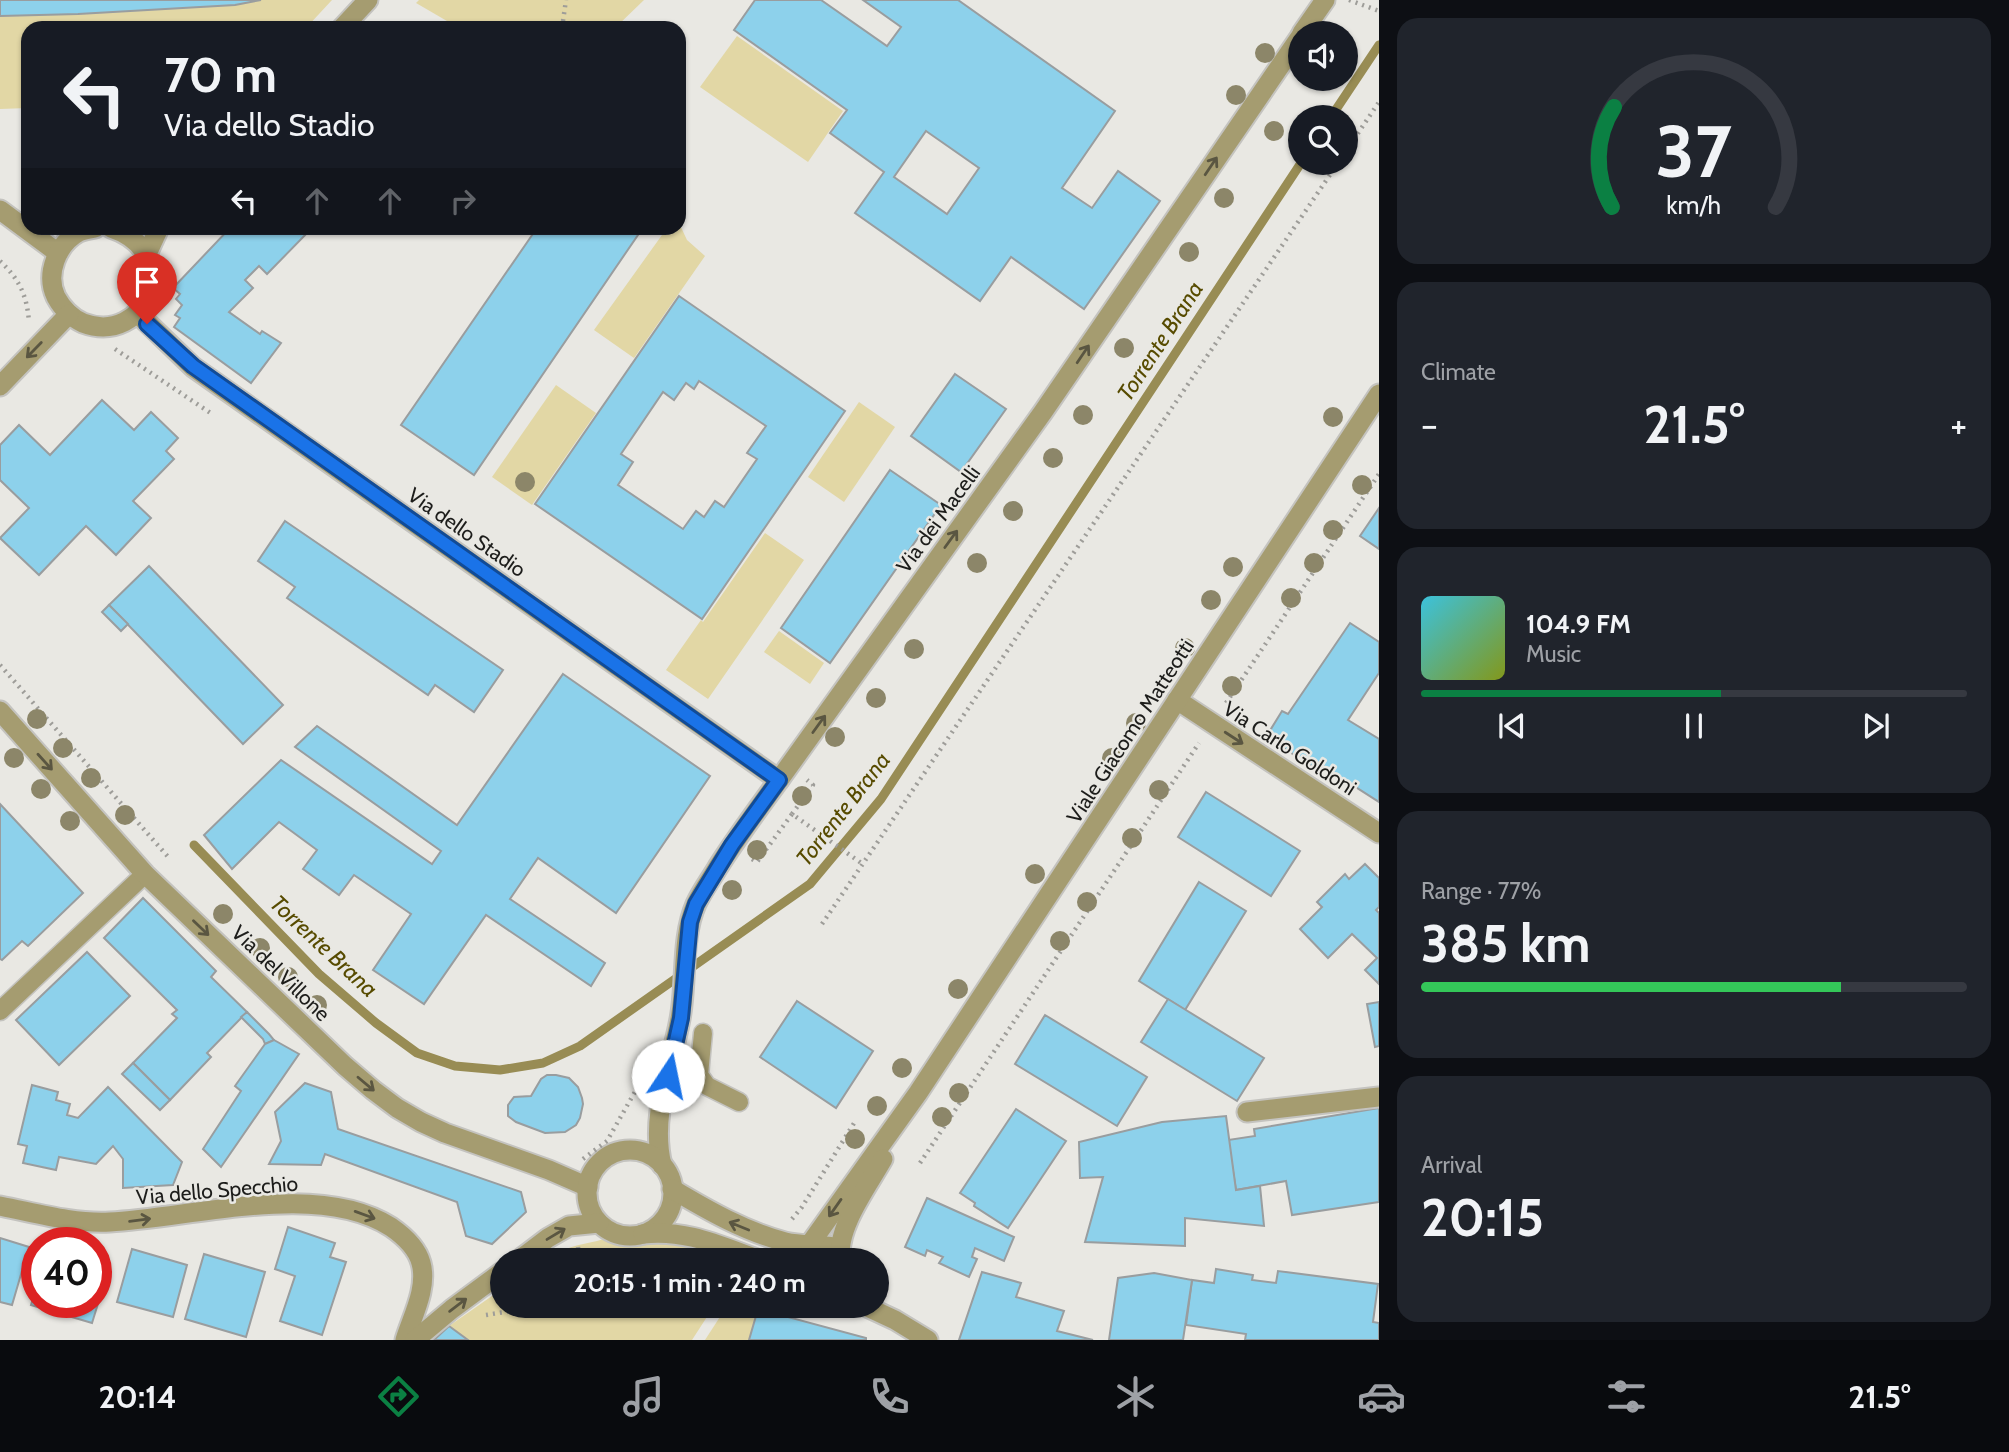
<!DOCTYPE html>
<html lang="en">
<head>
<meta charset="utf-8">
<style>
	:root { --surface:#171b24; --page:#20242c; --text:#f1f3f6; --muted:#9ea1a6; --line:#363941; --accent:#0b8043 }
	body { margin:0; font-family:Cabin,sans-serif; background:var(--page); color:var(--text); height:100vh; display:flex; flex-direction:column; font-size:26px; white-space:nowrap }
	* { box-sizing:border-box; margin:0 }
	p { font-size:23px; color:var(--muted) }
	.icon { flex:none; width:38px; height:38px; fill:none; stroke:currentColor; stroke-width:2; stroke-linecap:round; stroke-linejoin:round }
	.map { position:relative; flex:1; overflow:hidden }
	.drawer { display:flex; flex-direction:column; gap:18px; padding:18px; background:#0d0f14; width:630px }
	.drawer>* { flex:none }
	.top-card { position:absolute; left:21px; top:21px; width:665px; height:214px; border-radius:21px; box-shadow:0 2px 5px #0004; background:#171b24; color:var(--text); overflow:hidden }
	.controls { position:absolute; left:1288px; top:21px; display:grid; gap:14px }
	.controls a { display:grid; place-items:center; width:70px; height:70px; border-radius:50%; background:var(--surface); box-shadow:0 2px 5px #0004; font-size:35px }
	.speed { position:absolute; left:21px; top:1227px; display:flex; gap:14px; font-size:35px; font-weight:700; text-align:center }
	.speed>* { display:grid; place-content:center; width:91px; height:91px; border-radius:50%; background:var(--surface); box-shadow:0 2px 5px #0004; line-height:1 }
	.speed .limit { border:10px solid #d22; background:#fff; color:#111 }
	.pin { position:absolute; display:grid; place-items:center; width:60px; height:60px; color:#fff; margin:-72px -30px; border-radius:50% 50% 50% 0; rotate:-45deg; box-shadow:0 0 7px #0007 }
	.pin .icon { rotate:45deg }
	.me { position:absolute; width:77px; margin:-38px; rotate:11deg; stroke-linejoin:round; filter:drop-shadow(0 0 5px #0008) }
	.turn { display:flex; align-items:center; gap:24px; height:147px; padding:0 28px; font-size:32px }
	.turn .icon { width:91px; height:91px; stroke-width:2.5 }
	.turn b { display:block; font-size:49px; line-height:60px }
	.lanes { display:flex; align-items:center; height:66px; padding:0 28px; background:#0003; justify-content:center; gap:35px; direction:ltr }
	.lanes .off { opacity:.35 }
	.big { font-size:52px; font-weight:700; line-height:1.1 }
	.drawer .widget { flex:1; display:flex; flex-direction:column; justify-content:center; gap:10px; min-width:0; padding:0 24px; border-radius:21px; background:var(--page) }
	.drawer .dial { align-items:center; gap:0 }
	.dial svg { height:182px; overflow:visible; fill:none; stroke:var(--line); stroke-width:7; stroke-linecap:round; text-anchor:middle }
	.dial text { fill:var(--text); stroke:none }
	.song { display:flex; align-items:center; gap:21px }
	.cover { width:84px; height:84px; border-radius:10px; background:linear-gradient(135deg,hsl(190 70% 55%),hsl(70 70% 35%)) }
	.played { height:7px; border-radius:4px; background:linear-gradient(90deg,var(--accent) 55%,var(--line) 55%) }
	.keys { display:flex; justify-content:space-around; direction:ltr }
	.heat { display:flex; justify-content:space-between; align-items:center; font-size:38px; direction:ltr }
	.charge { height:10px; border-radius:5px; background:linear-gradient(90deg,#34c759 77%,var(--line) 0) }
	.trip { position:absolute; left:490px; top:1248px; width:399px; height:70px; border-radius:35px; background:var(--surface); box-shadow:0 2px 5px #0004; font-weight:700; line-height:70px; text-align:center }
	.dock { display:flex; height:112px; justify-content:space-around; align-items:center; background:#090b0e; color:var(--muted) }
	.dock .icon { width:49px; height:49px }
	.dock .on { color:var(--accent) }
	.dock b { font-size:32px; color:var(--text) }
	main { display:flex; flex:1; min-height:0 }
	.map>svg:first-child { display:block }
	.green { fill:#e2d7a5 }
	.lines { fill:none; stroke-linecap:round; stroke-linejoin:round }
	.stream { stroke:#988c54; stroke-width:9 }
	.building { fill:#8dd1eb; stroke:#999d9f; stroke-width:2; fill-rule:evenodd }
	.service-casing { stroke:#c4c3bf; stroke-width:21 }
	.minor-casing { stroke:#c4c3bf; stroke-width:23 }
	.tertiary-casing { stroke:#c4c3bf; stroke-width:23 }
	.path { stroke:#9e9d99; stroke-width:4.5; stroke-dasharray:2 5; stroke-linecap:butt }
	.service { stroke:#a59c70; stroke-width:18 }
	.minor { stroke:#a59c70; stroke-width:19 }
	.tertiary { stroke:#a59c70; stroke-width:19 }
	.tree { fill:#8c8669 }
	.oneway { stroke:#5a5641 }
	.route-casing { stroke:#114b97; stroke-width:18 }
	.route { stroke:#1a73e8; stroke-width:12 }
	.labels { text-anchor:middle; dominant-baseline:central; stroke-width:5; stroke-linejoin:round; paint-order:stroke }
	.street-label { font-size:21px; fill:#1d1d1b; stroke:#e9e8e3 }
	.water-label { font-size:23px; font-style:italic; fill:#574b00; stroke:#e9e8e3 }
</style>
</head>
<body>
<main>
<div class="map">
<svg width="1379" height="1340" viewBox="0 0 1379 1340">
	<rect width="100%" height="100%" fill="#e9e8e3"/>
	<!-- green -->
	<g class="green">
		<polygon points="0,0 332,0 306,28 28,28 28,108 0,109"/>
		<polygon points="419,0 644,0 615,28 459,28 416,3"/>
		<polygon points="737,36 843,111 808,162 700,87"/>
		<polygon points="679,223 687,240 705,256 634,358 594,330 667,228 679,228"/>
		<polygon points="556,385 596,413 532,505 492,477"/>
		<polygon points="859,402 895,427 844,502 808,477"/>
		<polygon points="765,533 804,560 708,699 666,670 701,620 703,622"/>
		<polygon points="779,631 824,663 810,684 764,652"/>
		<path d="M641 1227 667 1230 731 1260H545C562 1248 578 1245 597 1241 612 1237 626 1232 641 1227Z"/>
		<polygon points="502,1289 502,1306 714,1306 692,1340 468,1340 449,1326"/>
		<polygon points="727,1306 758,1306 749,1340 705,1340"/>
	</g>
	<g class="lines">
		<!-- stream -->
		<g class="stream">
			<polyline points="1331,117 1379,45"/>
			<polyline points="194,845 319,974 376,1023 417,1053 455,1066 500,1070 543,1063 580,1046 810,884 881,799 1301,163"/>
		</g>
	</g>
	<!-- building -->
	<g class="building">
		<polygon points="0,0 261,0 235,5 78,14 0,16"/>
		<path d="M755 0H821L887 46 901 27 863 0H958L1115 111 1062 188 1092 208 1118 171 1160 201 1084 309 1011 257 980 301 855 213 884 172 830 133 847 110 734 30ZM926 131 979 168 947 214 894 177Z"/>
		<polygon points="230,228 312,228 267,274 259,266 245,280 253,288 229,312 260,334 262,331 281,343 251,383 174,327 180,318 175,315 182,305 176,299 180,294 173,288"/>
		<polygon points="537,228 633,228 640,232 474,475 401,425"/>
		<path d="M679 296 845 411 702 619 535 504ZM699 381 766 426 747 453 757 459 724 507 715 501 704 517 696 511 683 529 618 485 633 462 621 454 663 392 674 400 686 383 694 389Z"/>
		<polygon points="955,374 1006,409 961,472 911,436"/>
		<polygon points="102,400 134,430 151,412 178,438 166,451 174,459 133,501 151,518 116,555 86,526 39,575 0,538 29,508 0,480 0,445 19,425 50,455"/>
		<polygon points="890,470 941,505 830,663 781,628"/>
		<polygon points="1379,508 1379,549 1360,536"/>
		<polygon points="285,521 503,670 474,712 435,685 428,695 287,598 295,587 258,561"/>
		<polygon points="149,566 283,705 243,744 109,605"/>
		<polygon points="109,605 128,624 121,631 102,612"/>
		<polygon points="1350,623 1379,642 1379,673 1348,720 1379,739 1379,802 1321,765 1318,770 1266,737 1282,711 1288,714"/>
		<polygon points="563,674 710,776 616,913 538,858 510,899 605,963 591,986 486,915 424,1004 373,970 411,914 354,875 339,895 303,869 317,850 279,822 232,869 204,835 281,760 432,864 441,851 295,747 317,726 457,825"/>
		<polygon points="1206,792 1300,851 1271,896 1178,837"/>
		<polygon points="0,804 83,893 28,946 22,941 2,960 0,959"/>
		<polygon points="1365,864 1379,878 1379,907 1376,910 1379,913 1379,984 1365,970 1377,958 1352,934 1328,958 1300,929 1322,907 1317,902 1345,874 1349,879"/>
		<polygon points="1199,882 1246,911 1185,1010 1139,981"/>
		<polygon points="143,898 216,971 211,977 247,1012 207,1053 211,1057 170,1100 133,1063 177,1018 172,1014 177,1010 104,938"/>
		<polygon points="87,952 130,996 59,1065 16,1020"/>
		<polygon points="1168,999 1264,1058 1237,1101 1141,1042"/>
		<polygon points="797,1001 873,1051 836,1108 760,1057"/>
		<polygon points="1379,1002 1379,1046 1375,1047 1367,1004"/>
		<polygon points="247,1012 269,1034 274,1040 265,1044 263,1039 241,1017"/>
		<polygon points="1045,1015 1147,1077 1117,1126 1015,1064"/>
		<polygon points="274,1040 299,1054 221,1167 203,1149 241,1091 235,1086 265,1044"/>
		<polygon points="133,1063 170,1100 160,1110 122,1074"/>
		<polygon points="547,1075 556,1075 569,1078 578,1087 582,1098 583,1104 580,1118 576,1125 565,1132 545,1133 516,1122 508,1116 508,1105 514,1097 531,1096 541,1079"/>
		<polygon points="305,1083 331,1092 338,1129 521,1192 526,1212 492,1244 466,1236 457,1202 325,1154 321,1165 269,1164 281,1141 275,1112"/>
		<polygon points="32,1085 58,1092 56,1100 70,1104 67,1115 78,1118 108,1087 182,1162 173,1185 123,1188 123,1159 113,1146 96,1164 59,1157 56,1170 23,1163 27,1146 18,1144"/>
		<polygon points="1379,1108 1379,1202 1292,1215 1286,1181 1236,1190 1228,1140 1255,1136 1254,1129"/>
		<polygon points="1016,1109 1066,1141 1008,1228 974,1206 975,1203 960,1193"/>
		<polygon points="1226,1116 1236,1190 1260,1186 1264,1226 1185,1218 1185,1246 1085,1242 1103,1177 1080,1178 1079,1142 1162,1122"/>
		<polygon points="927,1198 1014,1237 1004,1261 975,1248 972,1257 977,1259 969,1277 939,1263 943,1257 927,1250 925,1256 905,1247"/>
		<polygon points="288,1227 335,1243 330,1257 346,1262 322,1335 280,1321 295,1276 275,1269"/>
		<polygon points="0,1238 29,1247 12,1305 0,1302"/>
		<polygon points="132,1249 187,1265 173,1317 117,1302"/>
		<polygon points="204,1254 265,1272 246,1337 185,1319"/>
		<polygon points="96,1264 109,1268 92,1323 31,1305 37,1285 37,1302 96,1302"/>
		<polygon points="1216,1269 1253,1275 1252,1280 1276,1283 1278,1271 1378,1284 1373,1322 1379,1323 1379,1340 1245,1340 1246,1334 1186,1325 1192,1280 1214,1283"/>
		<polygon points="982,1272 1021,1283 1016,1297 1064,1311 1057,1331 1093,1340 959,1340"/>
		<polygon points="1154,1273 1192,1280 1183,1340 1109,1340 1118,1278"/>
		<polygon points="758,1309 866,1338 866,1340 749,1340"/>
		<polygon points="449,1326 468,1340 434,1340"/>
	</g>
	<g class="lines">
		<defs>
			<g id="service">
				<polyline points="0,1011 145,874"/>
				<polyline points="703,1033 699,1075 707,1086 739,1102"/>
			</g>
			<g id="minor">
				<polyline points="342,28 368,0"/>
				<polyline points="1302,33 1325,0"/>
				<polyline points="0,210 58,253"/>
				<polyline points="147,254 159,228"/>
				<polyline points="1177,700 1379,833"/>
				<polyline points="779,780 1043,412 1300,37"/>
				<polyline points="1247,1112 1379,1097"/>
				<path d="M0 1206C36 1213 73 1224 110 1222 192 1218 318 1180 391 1227 404 1236 417 1248 421 1263 428 1288 412 1317 405 1340"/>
			</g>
			<g id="tertiary">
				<path d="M95 228C90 229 84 230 79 232 57 244 45 274 56 297 62 308 72 318 83 323 146 347 186 253 111 228"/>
				<path d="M137 313 193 367 779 780C758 809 737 837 718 867 711 879 702 891 696 904 681 938 687 983 680 1019 671 1068 650 1116 662 1165"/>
				<polyline points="0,386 69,314"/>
				<polyline points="0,711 145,874 345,1066 373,1090 397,1108 421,1122 445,1133 549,1170 588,1187"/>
				<circle cx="630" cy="1193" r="43"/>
				<path d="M672 1189C709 1211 744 1231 785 1242 801 1246 818 1244 834 1247L838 1250 840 1260"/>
				<path d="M643 1234C686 1229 720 1246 760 1260"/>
				<polyline points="810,1244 918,1093 1379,394"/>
				<polyline points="519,1260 548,1238 569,1226 599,1223"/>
				<path d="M841 1260C835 1229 868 1186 883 1159"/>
				<polyline points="865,1306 895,1320 928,1340"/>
				<polyline points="415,1340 452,1309 502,1272"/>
			</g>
		</defs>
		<!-- service casing -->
		<use href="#service" class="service-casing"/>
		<!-- minor casing -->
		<use href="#minor" class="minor-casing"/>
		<!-- tertiary casing -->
		<use href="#tertiary" class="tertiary-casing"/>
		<!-- path -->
		<g class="path">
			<polyline points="1349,0 1379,11"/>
			<polyline points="562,28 566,0"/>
			<polyline points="1346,151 1379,102"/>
			<path d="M0 261C19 279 27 295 29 322"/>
			<polyline points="115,349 212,414"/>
			<polyline points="0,665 169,858"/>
			<polyline points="1226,703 1379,474"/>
			<polyline points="792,814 813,785 807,780"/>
			<polyline points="752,859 757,862 792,814 864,865"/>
			<polyline points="822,924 1338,163"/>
			<polyline points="583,1159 607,1141 636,1090"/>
			<polyline points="920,1163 1199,743"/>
			<polyline points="792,1219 802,1207 856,1120"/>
			<polyline points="578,1247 580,1260"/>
			<polyline points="486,1315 542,1306"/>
		</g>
		<!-- service -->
		<use href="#service" class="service"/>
		<!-- minor -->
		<use href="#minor" class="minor"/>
		<!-- tertiary -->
		<use href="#tertiary" class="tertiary"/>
	</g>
	<!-- trees -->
	<g class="tree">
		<circle cx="1265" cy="53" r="10"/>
		<circle cx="1236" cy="95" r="10"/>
		<circle cx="1274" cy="131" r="10"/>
		<circle cx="1224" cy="198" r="10"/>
		<circle cx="1189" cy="252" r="10"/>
		<circle cx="1124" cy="348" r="10"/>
		<circle cx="1083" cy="415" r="10"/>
		<circle cx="1333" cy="417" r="10"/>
		<circle cx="1053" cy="458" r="10"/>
		<circle cx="525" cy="482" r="10"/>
		<circle cx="1362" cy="485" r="10"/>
		<circle cx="1013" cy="511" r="10"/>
		<circle cx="1333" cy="530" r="10"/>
		<circle cx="977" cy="563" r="10"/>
		<circle cx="1314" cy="563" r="10"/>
		<circle cx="1233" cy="567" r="10"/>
		<circle cx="1291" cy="598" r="10"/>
		<circle cx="1211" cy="600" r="10"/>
		<circle cx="1185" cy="648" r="10"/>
		<circle cx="914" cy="649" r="10"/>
		<circle cx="1232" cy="686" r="10"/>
		<circle cx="876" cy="698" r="10"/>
		<circle cx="37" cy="719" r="10"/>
		<circle cx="1136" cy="723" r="10"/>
		<circle cx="835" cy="737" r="10"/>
		<circle cx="63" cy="748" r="10"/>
		<circle cx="14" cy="758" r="10"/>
		<circle cx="1112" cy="758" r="10"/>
		<circle cx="91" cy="778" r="10"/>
		<circle cx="41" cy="789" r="10"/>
		<circle cx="1159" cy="790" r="10"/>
		<circle cx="802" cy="796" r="10"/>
		<circle cx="125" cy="815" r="10"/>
		<circle cx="70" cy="821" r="10"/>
		<circle cx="1132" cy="838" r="10"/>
		<circle cx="757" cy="850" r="10"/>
		<circle cx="1035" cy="874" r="10"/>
		<circle cx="732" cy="890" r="10"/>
		<circle cx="1087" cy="902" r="10"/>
		<circle cx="223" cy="914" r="10"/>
		<circle cx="1060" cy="941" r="10"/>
		<circle cx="260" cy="948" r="10"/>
		<circle cx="288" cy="977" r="10"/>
		<circle cx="958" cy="989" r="10"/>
		<circle cx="317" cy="1005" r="10"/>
		<circle cx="902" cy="1068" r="10"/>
		<circle cx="959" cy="1093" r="10"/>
		<circle cx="877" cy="1106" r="10"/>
		<circle cx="942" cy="1117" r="10"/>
		<circle cx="855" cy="1139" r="10"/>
	</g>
	<!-- one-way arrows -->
	<defs><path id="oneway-shaft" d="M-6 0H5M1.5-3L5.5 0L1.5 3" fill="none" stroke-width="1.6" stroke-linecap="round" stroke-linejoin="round" transform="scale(1.75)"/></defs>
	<g class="oneway">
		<use href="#oneway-shaft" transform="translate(1211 166) rotate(-56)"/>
		<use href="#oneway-shaft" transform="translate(34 350) rotate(134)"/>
		<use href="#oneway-shaft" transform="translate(1083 354) rotate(-56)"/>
		<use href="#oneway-shaft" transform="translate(951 539) rotate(-54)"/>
		<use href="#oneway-shaft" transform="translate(819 724) rotate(-54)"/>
		<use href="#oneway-shaft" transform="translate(1234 738) rotate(33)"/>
		<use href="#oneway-shaft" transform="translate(45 762) rotate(48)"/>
		<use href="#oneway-shaft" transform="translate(201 928) rotate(44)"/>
		<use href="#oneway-shaft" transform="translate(366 1084) rotate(40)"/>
		<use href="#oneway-shaft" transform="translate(835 1208) rotate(125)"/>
		<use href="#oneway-shaft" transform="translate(365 1215) rotate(20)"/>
		<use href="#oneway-shaft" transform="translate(140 1220) rotate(-7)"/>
		<use href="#oneway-shaft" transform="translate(739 1226) rotate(-158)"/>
		<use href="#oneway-shaft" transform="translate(556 1234) rotate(-31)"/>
		<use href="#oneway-shaft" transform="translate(458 1305) rotate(-37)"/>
	</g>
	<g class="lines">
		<defs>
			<polyline id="route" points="147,324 193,366 779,780 732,845 696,904 690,922 681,1018 668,1076"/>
		</defs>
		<!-- route casing -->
		<use href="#route" class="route-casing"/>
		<!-- route -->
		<use href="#route" class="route"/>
	</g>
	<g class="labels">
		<!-- street labels -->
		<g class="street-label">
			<text transform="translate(938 519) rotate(-54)">Via dei Macelli</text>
			<text transform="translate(467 532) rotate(35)">Via dello Stadio</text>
			<text transform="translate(1130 731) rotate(-57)">Viale Giacomo Matteotti</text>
			<text transform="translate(1290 748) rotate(33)">Via Carlo Goldoni</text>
			<text transform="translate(281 973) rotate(44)">Via del Villone</text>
			<text transform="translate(217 1190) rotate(-5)">Via dello Specchio</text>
		</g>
		<!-- water labels -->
		<g class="water-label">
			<text transform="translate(1160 341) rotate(-57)">Torrente Brana</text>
			<text transform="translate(843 809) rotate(-52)">Torrente Brana</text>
			<text transform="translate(324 946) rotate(43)">Torrente Brana</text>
		</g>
	</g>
</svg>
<div class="controls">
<a><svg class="icon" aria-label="sound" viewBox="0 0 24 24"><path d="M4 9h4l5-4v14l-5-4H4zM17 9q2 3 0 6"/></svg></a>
<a><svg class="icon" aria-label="search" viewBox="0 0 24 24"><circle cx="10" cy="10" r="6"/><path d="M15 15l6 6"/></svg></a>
</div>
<div class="speed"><div class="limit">40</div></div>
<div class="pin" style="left:147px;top:324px;background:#d93025"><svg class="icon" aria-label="arrive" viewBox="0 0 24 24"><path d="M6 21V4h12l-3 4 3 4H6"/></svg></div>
<svg class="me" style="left:668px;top:1076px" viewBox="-20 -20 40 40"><circle r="19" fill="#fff"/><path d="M0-13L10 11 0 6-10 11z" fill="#1a73e8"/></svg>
<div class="trip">20:15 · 1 min · 240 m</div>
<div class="top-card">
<div class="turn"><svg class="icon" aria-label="left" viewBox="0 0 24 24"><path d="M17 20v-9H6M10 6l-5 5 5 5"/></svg><div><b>70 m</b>Via dello Stadio</div></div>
<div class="lanes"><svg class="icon" aria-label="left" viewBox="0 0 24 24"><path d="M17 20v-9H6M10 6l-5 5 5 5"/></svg><svg class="icon off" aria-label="ahead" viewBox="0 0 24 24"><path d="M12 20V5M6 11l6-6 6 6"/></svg><svg class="icon off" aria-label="ahead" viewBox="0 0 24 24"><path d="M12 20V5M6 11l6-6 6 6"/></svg><svg class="icon off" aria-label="right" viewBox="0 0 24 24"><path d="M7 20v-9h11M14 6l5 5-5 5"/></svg></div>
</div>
</div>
<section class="drawer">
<div class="widget dial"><svg viewBox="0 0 100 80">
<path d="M14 69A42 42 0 1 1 86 69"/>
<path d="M14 69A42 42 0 0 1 15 25" stroke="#0b8043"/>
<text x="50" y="56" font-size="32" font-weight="700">37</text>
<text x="50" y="72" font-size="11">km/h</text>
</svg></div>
<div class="widget"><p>Climate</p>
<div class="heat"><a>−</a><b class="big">21.5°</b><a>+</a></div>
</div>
<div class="widget">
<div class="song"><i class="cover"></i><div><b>104.9 FM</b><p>Music</p></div></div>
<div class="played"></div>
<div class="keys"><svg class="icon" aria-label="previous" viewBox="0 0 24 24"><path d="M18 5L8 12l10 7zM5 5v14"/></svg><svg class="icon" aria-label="pause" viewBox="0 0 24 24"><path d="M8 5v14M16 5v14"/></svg><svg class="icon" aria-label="next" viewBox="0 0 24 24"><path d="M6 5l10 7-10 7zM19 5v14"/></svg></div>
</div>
<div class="widget"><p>Range · 77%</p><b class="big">385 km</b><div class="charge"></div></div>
<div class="widget"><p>Arrival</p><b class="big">20:15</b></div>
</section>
</main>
<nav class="dock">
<b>20:14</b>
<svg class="icon on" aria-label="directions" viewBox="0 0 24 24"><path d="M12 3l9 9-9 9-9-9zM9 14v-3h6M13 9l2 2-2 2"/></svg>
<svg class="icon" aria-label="music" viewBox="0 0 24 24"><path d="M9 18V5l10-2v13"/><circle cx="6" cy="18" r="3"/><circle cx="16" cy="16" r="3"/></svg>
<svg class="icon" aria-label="phone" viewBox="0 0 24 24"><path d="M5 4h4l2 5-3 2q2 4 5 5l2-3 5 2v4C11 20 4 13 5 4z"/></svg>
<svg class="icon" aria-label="climate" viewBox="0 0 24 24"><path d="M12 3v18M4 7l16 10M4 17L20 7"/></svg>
<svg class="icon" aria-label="car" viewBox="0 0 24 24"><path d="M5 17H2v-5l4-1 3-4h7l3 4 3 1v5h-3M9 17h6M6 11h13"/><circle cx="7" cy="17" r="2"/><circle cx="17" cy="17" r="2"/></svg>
<svg class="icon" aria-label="filters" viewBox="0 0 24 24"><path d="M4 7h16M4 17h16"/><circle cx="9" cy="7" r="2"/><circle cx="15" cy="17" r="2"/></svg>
<b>21.5°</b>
</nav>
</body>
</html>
